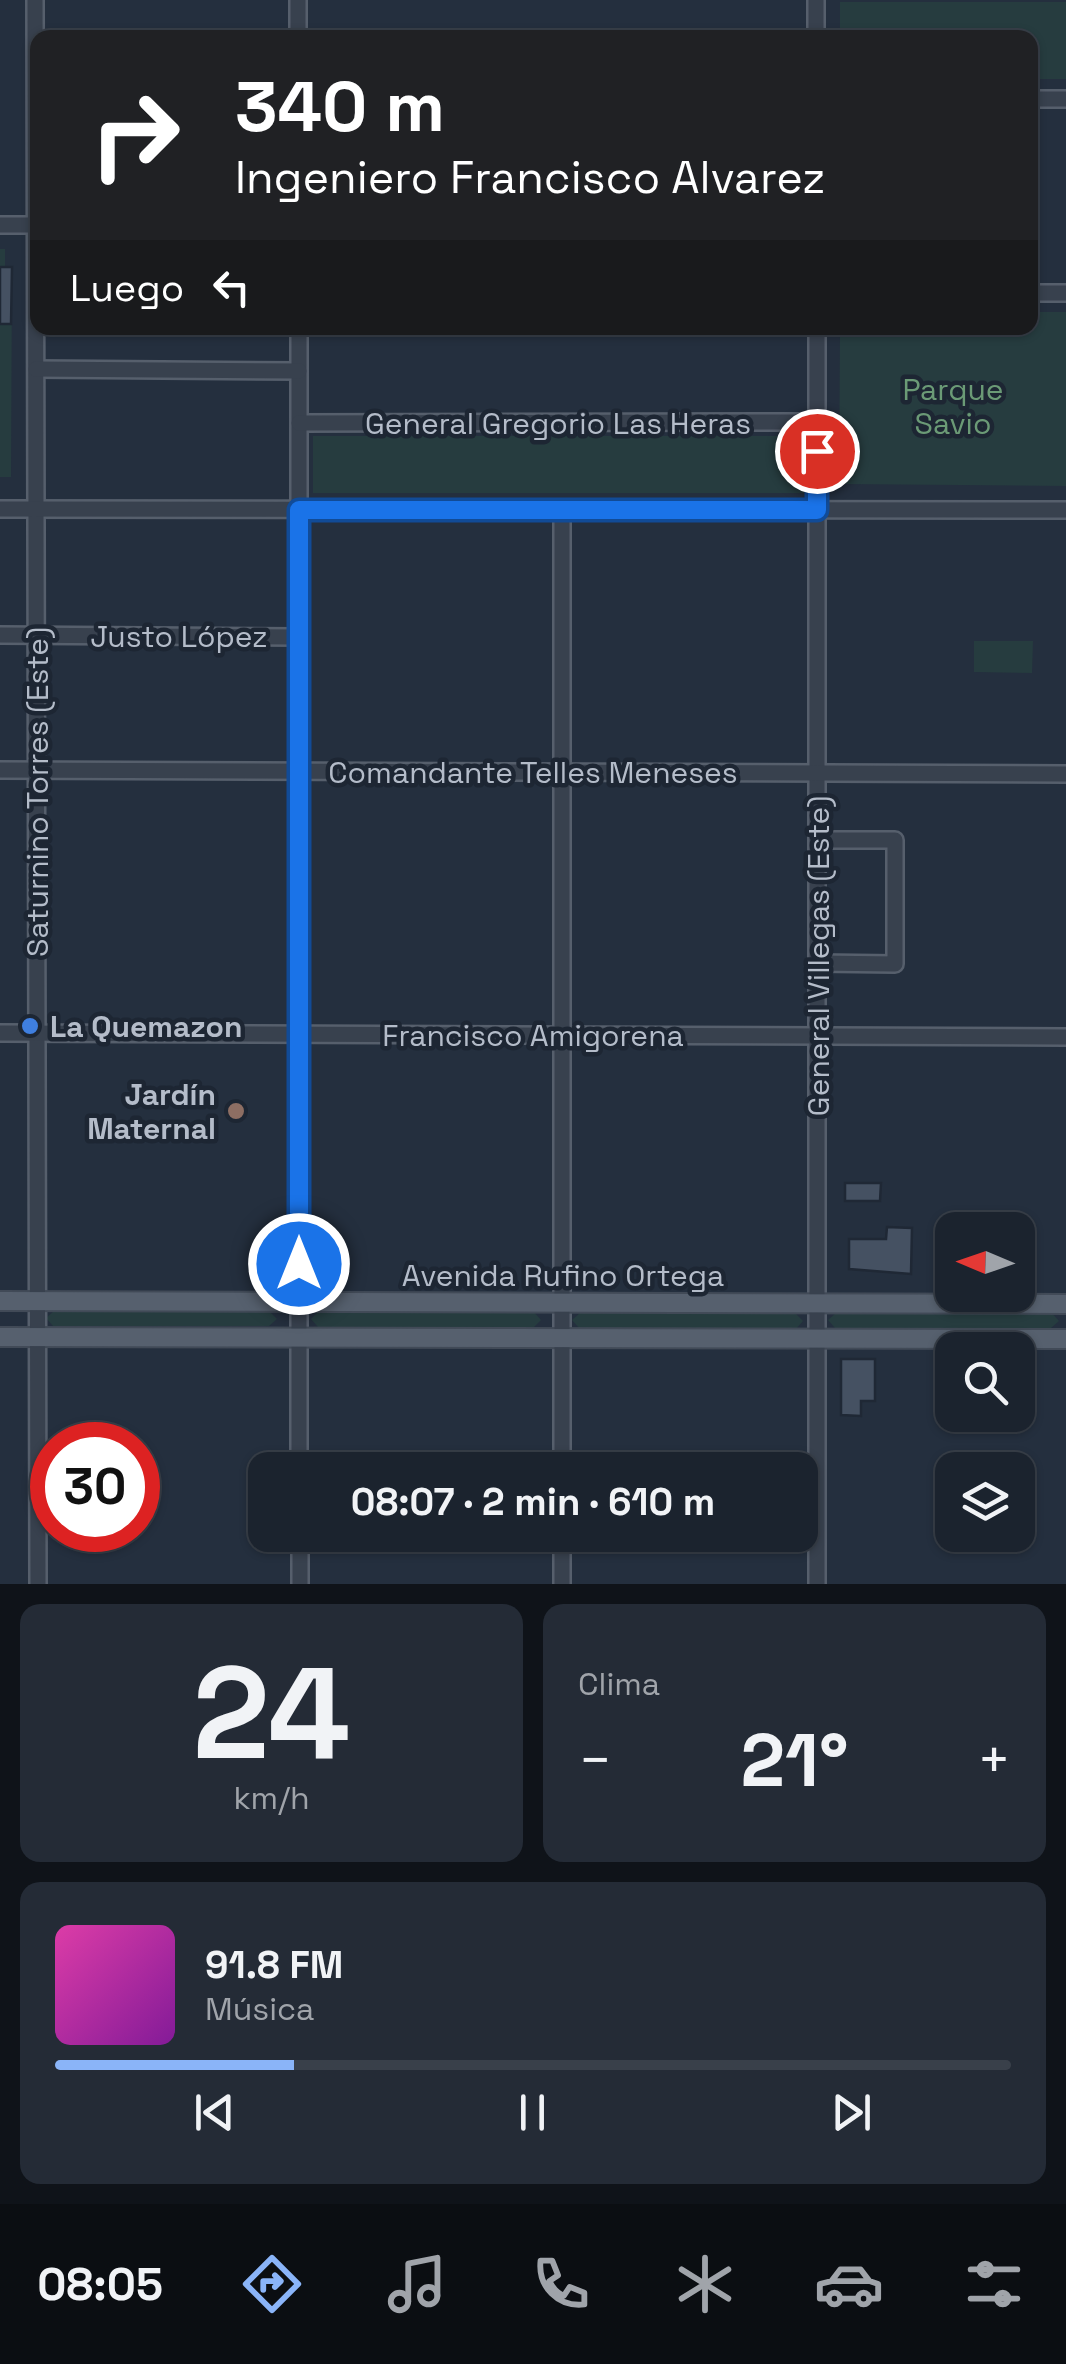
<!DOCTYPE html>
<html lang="es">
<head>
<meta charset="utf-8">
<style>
	:root { --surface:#1b232e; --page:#242b36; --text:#f1f3f6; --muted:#a0a4aa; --line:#39404a; --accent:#8ab4f8 }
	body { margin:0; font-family:"Space Grotesk",sans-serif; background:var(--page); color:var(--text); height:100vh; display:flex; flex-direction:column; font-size:38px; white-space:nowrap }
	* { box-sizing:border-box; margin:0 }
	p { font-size:32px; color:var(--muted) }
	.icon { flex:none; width:55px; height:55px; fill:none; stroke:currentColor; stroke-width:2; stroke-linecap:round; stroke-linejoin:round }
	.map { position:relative; height:1584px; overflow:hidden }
	.sheet { display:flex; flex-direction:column; gap:20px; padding:20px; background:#0f1319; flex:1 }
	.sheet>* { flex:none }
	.banner { position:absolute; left:30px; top:30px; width:1008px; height:305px; border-radius:20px; box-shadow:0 2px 8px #0004,0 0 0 2px var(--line); background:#202124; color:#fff; overflow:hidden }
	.needle { width:65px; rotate:272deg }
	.buttons { position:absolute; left:935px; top:1212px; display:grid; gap:20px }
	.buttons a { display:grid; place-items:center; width:100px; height:100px; border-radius:20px; background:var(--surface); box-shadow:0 2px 8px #0004,0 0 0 2px var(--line); font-size:50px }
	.speed { position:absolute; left:30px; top:1422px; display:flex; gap:20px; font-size:50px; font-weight:700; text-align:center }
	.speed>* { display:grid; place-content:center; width:130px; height:130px; border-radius:50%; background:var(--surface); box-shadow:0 2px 8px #0004,0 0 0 2px var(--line); line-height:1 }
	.speed .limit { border:15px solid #d22; background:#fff; color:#111 }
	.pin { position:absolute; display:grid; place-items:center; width:85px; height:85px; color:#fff; margin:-42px; border:5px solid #fff; border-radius:50%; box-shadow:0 2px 10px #0007 }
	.me { position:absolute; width:110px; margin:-55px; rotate:0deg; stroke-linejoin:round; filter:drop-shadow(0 0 8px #0008) }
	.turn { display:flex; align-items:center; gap:35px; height:210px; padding:0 40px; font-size:45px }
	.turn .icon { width:130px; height:130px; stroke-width:2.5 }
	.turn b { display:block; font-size:70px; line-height:85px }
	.then { display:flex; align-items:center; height:95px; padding:0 40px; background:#0003; gap:20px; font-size:38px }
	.big { font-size:75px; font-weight:700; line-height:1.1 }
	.sheet .widget { flex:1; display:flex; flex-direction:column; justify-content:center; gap:15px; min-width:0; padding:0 35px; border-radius:20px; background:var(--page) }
	.sheet .dial { align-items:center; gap:0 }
	.dial b { font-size:130px; line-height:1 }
	.song { display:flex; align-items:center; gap:30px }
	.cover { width:120px; height:120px; border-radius:15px; background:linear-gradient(135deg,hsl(320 70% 55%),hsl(290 70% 35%)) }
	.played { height:10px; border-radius:5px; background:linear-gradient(90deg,var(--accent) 25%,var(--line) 25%) }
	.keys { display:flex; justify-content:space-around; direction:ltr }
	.heat { display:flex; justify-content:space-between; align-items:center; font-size:55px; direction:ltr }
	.sheet .tiles { flex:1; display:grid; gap:20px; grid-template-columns:1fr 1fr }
	.widget:last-child { grid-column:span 2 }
	.trip { position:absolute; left:248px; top:1452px; width:570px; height:100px; border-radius:20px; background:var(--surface); box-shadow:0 2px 8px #0004,0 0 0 2px var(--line); font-weight:700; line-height:100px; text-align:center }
	.menu { display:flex; height:160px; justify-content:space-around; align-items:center; background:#0b0e12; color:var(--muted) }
	.menu .icon { width:70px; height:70px }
	.menu .active { color:var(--accent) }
	.menu b { font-size:45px; color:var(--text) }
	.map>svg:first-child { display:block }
	.green { fill:#263c3f }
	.building { fill:#455162; stroke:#1f2835; stroke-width:2.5 }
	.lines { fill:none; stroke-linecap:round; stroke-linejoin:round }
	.minor-casing { stroke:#565f6c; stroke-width:20 }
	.major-casing { stroke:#414a57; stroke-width:22 }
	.minor { stroke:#38414e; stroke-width:15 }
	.major { stroke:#56606e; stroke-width:18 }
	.route-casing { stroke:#114b97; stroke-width:25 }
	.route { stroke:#1a73e8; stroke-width:18 }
	.shop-dot { fill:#3f7fe0; stroke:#1d2633; stroke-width:4 }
	.education-dot { fill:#8d6e63; stroke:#1d2633; stroke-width:4 }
	.labels { text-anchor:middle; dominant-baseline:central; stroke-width:9; stroke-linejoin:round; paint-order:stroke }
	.park-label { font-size:30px; fill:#6b9a76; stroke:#1d2633 }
	.street-label { font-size:30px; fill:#b4bcc9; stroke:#1d2633 }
	.poi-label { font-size:30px; font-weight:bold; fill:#b4bcc9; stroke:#1d2633; text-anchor:start }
</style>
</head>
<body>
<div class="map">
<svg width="1066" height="1584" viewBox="0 0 1066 1584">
	<rect width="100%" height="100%" fill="#242f3e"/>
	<!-- green -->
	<g class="green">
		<polygon points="840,2 1066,2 1066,79 1030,79 1030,38 840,37"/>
		<polygon points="0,249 5,249 5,266 12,267 11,477 0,477"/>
		<polygon points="1030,312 1066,312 1066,486 839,484 840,328 1030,328"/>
		<polygon points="313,436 807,436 806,493 313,493"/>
		<polygon points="974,641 1033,641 1032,673 974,672"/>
		<polygon points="54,1311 270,1312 277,1319 269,1326 53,1326 46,1318"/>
		<polygon points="318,1312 534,1312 541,1320 534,1327 318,1327 311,1319"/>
		<polygon points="580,1313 796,1314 803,1321 796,1329 579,1328 572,1320"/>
		<polygon points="836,1313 1052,1313 1059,1321 1051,1328 835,1328 828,1320"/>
	</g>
	<!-- building -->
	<g class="building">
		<polygon points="0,267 12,267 11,324 0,324"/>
		<polygon points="845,1183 881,1183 880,1201 845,1201"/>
		<polygon points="887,1227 912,1228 911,1274 849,1269 849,1239 886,1239"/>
		<polygon points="841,1359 875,1359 875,1401 861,1401 861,1416 841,1415"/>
	</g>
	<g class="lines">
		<defs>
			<g id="minor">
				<polyline points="35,0 38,1584"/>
				<polyline points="298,0 298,38"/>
				<polyline points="816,0 816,38"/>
				<polyline points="1030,99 1066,99"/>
				<polyline points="0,225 38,225"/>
				<polyline points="1030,293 1066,293"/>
				<polyline points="299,328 299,1470"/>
				<polyline points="817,328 817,1584"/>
				<polyline points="36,369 299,371"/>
				<polyline points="299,423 817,422"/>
				<polyline points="0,509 1066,510"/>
				<polyline points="562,510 562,1470"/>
				<polyline points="0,635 299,637"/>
				<polyline points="0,770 1066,774"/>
				<polyline points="818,840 895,840 895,964 818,963"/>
				<polyline points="0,1033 1066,1037"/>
				<polyline points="300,1535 300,1584"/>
				<polyline points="562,1535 562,1584"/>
			</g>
			<g id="major">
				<polyline points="0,1301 1066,1304"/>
				<polyline points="0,1337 1066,1339"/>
			</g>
		</defs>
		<!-- minor casing -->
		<use href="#minor" class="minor-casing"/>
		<!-- major casing -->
		<use href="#major" class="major-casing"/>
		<!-- minor -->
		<use href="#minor" class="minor"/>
		<!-- major -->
		<use href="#major" class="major"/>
	</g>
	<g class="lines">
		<defs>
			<polyline id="route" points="299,1264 299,510 817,510 817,451"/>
		</defs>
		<!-- route casing -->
		<use href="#route" class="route-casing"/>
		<!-- route -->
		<use href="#route" class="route"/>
	</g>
	<!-- markers -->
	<circle class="shop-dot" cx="30" cy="1026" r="10"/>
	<circle class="education-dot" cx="236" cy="1111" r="10"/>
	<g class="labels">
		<!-- park labels -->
		<g class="park-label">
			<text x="953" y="389">Parque<tspan x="953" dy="34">Savio</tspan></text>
		</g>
		<!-- street labels -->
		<g class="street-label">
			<text x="558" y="423">General Gregorio Las Heras</text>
			<text x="179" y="636">Justo López</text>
			<text x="533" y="772">Comandante Telles Meneses</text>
			<text transform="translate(37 792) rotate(-90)">Saturnino Torres (Este)</text>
			<text transform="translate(818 956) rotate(-90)">General Villegas (Este)</text>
			<text x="533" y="1035">Francisco Amigorena</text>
			<text x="563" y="1275">Avenida Rufino Ortega</text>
		</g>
		<!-- poi labels -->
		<g class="poi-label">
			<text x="50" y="1026">La Quemazon</text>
			<text x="216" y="1094" text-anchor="end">Jardín<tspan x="216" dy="34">Maternal</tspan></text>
		</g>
	</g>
</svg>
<div class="buttons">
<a><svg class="needle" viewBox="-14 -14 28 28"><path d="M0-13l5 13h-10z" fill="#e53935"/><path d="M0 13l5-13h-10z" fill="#a0a4aa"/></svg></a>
<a><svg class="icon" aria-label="search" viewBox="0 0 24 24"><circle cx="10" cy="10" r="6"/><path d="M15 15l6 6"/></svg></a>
<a><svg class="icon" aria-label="layers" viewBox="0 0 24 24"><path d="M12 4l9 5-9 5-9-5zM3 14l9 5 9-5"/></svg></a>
</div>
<div class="speed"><div class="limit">30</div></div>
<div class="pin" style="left:817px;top:451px;background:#d93025"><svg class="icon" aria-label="arrive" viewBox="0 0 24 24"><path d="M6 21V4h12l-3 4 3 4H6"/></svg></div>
<svg class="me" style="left:299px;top:1264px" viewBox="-20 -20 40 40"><circle r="17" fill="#1a73e8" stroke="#fff" stroke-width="3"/><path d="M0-11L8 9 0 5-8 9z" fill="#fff"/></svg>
<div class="trip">08:07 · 2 min · 610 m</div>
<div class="banner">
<div class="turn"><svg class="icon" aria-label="right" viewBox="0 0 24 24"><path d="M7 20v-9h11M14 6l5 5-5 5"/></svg><div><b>340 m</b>Ingeniero Francisco Alvarez</div></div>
<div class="then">Luego<svg class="icon" aria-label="left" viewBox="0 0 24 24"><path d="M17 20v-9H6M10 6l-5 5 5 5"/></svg></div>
</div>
</div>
<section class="sheet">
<div class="tiles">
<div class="widget dial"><b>24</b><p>km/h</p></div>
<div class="widget"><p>Clima</p>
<div class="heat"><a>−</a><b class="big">21°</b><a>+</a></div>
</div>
<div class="widget">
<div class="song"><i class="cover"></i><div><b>91.8 FM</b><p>Música</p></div></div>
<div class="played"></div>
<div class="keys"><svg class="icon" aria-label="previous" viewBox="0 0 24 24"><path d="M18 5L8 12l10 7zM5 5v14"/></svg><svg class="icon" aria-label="pause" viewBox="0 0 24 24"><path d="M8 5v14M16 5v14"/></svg><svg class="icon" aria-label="next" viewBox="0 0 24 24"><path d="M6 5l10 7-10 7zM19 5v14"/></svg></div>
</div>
</div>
</section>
<nav class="menu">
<b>08:05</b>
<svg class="icon active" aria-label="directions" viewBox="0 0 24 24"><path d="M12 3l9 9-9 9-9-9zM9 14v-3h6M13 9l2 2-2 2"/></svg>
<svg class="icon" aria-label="music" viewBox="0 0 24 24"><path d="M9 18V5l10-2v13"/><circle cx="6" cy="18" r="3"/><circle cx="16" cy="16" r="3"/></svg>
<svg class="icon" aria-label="phone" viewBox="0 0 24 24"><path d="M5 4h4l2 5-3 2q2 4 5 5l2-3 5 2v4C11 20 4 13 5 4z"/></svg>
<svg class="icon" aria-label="climate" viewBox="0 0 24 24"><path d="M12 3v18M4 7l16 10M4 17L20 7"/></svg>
<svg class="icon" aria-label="car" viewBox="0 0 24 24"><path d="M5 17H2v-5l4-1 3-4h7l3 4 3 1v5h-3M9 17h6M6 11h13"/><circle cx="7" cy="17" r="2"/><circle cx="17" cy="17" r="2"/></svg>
<svg class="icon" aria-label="filters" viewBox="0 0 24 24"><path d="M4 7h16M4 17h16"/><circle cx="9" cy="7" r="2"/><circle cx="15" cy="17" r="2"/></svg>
</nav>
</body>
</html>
